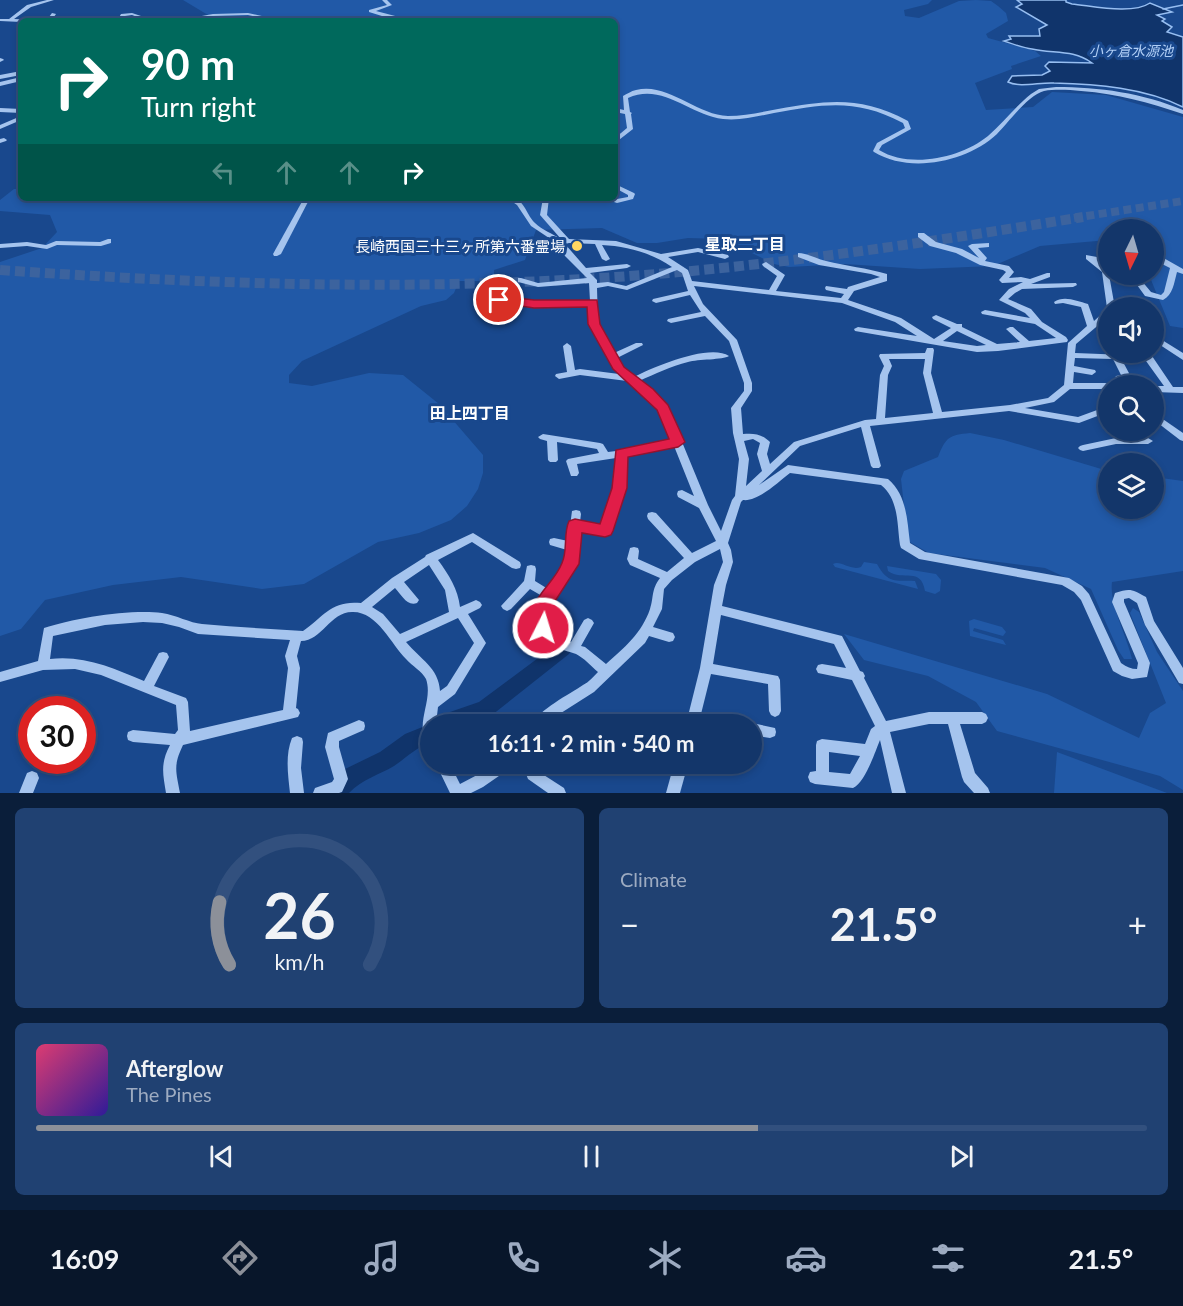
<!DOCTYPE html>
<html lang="en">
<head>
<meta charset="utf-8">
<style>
	:root { --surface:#13366a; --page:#204172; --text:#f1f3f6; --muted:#9dabc1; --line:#32507e; --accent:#8c9099 }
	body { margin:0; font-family:Lato,"Noto Sans JP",sans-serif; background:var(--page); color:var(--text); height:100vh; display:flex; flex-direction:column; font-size:22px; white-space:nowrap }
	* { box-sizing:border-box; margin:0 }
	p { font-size:20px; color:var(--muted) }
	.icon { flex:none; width:33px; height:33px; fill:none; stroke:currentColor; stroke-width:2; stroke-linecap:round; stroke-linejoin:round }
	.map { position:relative; height:793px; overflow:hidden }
	.side { display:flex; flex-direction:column; gap:15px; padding:15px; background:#0a1e3a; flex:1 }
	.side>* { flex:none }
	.banner { position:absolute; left:18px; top:18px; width:600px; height:183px; border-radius:9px; box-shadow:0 3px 9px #0003,0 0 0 2px var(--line); background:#00695c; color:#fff; overflow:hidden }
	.needle { width:39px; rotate:185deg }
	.buttons { position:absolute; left:1098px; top:219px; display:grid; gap:12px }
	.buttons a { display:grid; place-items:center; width:66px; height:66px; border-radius:50%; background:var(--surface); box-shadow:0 3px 9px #0003,0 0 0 2px var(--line); font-size:30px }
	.speed { position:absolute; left:18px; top:696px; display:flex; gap:12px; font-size:30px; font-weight:700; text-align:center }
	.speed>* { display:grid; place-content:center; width:78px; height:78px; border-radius:50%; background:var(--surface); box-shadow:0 3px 9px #0003,0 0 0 2px var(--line); line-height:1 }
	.speed .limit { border:9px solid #d22; background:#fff; color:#111 }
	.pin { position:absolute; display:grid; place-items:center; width:51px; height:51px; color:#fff; margin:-26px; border:3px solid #fff; border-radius:50%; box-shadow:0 2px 6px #0007 }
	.me { position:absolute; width:66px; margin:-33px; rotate:5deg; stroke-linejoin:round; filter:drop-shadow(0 0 4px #0008) }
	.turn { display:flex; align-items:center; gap:21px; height:126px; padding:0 24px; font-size:27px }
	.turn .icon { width:78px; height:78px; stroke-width:2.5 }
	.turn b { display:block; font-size:42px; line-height:51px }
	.lanes { display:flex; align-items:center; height:57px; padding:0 24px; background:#0003; justify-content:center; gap:30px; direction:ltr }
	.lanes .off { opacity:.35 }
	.big { font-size:45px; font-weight:700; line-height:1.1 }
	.side .card { flex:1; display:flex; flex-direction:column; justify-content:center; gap:9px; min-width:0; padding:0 21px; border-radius:9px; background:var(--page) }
	.side .dial { align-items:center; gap:0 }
	.dial svg { height:156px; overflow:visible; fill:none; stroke:var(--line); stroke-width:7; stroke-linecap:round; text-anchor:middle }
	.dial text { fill:var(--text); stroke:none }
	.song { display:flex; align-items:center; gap:18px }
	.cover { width:72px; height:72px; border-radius:9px; background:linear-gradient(135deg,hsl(340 70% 55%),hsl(250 70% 35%)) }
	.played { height:6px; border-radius:3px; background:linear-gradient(90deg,var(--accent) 65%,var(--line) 65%) }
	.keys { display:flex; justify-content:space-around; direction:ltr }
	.heat { display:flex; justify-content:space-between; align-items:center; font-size:33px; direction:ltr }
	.side .tiles { flex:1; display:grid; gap:15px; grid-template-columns:1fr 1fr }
	.card:last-child { grid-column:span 2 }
	.trip { position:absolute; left:420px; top:714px; width:342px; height:60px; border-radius:30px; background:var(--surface); box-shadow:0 3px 9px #0003,0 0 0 2px var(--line); font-weight:700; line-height:60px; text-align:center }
	.tabs { display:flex; height:96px; justify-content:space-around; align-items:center; background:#08162a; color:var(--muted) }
	.tabs .icon { width:42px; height:42px }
	.tabs .active { color:var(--accent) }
	.tabs b { font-size:27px; color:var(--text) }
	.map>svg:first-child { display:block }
	.green { fill:#2159a7 }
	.water { fill:#10346b; stroke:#97bef1; stroke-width:1.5 }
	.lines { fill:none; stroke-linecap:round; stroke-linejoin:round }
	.stream { stroke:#97bef1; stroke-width:1.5 }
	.river { fill:#10346b; fill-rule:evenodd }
	.highway-tunnel-far1 { stroke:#3c639e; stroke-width:8; stroke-dasharray:8 4.5; stroke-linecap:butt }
	.highway-tunnel { stroke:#3c639e; stroke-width:10; stroke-dasharray:10 5; stroke-linecap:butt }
	.minor { fill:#a5c4ee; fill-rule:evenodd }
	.route { fill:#e11d48; stroke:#92132f; stroke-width:1.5 }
	.poi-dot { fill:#ffd762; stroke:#19488d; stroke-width:2 }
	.labels { text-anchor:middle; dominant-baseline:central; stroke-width:6; stroke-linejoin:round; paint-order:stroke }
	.far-water-label { font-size:14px; font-style:italic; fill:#b0cef6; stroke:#19488d }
	.poi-label { font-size:15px; fill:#fff; stroke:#19488d; text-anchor:end }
	.neighbourhood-label { font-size:16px; font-weight:bold; fill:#fff; stroke:#19488d }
</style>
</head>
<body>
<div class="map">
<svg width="1183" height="793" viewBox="0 0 1183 793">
	<rect width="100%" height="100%" fill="#19488d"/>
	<!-- green -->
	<g class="green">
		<polygon points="183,0 932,0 928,4 904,10 905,16 919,18 959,1 976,0 991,1 998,6 1006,13 1008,21 986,34 988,38 1035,51 1041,56 1011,66 1012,69 975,83 986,110 1033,107 1052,92 1106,95 1183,117 1183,328 1170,326 1149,275 1154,274 1154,230 1108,230 1108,240 1040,246 993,266 920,269 845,264 789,267 774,264 724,239 688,238 657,243 637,243 602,228 536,230 525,260 494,270 494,281 459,281 454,293 446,300 421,306 302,361 289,375 289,383 312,386 369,373 403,375 439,404 483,455 483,473 478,489 467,506 451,520 419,533 378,542 304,584 262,589 181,577 113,585 45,600 21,629 0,636 0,262 42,248 57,232 50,215 0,211 0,200 14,189 21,189 21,198 615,198 615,21 218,21"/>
		<path d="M970 433 1004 440 1108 471V508H1154V477L1183 481V571L1112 582C1109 604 1127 636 1132 659H1124L1118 650 1091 589 1045 568 929 553 908 541 901 479 904 471 938 457C946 437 949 435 970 433Z"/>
		<path d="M864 562 877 564C888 584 895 580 915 581L918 589 835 567 833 564C841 560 850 571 861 567Z"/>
		<path d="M887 566 936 574 941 580 940 591 935 594 925 591C921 566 903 582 888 571Z"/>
		<polygon points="1133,608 1139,612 1157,652 1183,691 1183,790 1160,776 997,731 976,702 928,676 864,660 844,634 1047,694 1139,738 1150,713 1166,703 1130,613"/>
		<polygon points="974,619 1002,627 1006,632 1003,636 974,628 973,631 1003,640 1006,645 970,636 969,621"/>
		<polygon points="1057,752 1167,793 1054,793"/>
	</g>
	<!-- water -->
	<path class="water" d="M1017 0H1066V2L1072 4C1093 6 1132 15 1150 3L1172 12 1157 15 1165 19 1162 21 1172 27 1167 32 1183 37V107C1145 88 1097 84 1054 83 1040 82 1020 88 1008 82L1012 76 1042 75 1050 71 1045 66 1049 62 1092 63C1073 49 1053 54 1032 49 1023 48 1013 44 1004 41L1011 39 1009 36H1040L1039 29 1047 25 1016 7 1022 4Z"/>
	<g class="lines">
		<!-- stream -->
		<polyline class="stream" points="1163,9 1183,5"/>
		<!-- river -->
		<g class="river">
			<polygon points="563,641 569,644 572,649 569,654 492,715 464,724 441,724 443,718 450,712 479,702 557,644"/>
			<path d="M430 724V742C416 748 407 757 394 766 379 775 362 779 349 793H326L329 786 343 770 380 752 405 734Z"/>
		</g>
		<!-- highway-tunnel-far1 -->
		<polyline class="highway-tunnel-far1" points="1074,218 1183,201"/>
		<!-- highway-tunnel -->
		<path class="highway-tunnel" d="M0 270C187 283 375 290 563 280 738 272 911 245 1083 217"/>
		<!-- minor -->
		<g class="minor">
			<polygon points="47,0 54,0 31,7 14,19 40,20 42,21 21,21 21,22 0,21 0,19 9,19 27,5"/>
			<polygon points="382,0 387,0 392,5 376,11 399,17 403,21 398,21 369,12 369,10 387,5"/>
			<polygon points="52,13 56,14 51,21 46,21"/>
			<polygon points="132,13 150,19 185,19 213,14 248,13 284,21 275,21 248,15 213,16 187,21 148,21 132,15 125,16 121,21 117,21 121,14"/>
			<polygon points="66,20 78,20 80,21 64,21"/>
			<polygon points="20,56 21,56 21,60 17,58"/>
			<polygon points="0,58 3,59 4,60 0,62"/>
			<polygon points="21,71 21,75 0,79 0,75"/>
			<polygon points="21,77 21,81 0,86 0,82"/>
			<path d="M1056 87C1099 87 1143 93 1183 110V114C1147 102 1119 94 1081 91 1069 90 1056 89 1044 91 1028 95 1009 122 997 134 967 162 910 174 874 152L873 151 877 143 905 128 903 123C856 98 824 104 774 113 758 116 740 121 723 119 690 115 662 82 628 98L630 112 632 113 631 114 633 129 615 143V138L627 128 625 114 615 112V108L624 110 623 96C627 94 631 91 636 90 668 82 696 115 728 116 744 116 762 112 778 109 829 100 861 96 908 121L911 129 882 145 879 150C910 169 961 158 988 136 1003 123 1015 107 1031 94L1039 89Z"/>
			<polygon points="0,108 21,109 21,113 0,112"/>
			<polygon points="21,116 21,120 0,129 0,125"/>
			<polygon points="4,138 7,140 6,141 0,143 0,139"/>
			<polygon points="615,184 634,193 635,194 633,199 617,203 605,199 604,198 617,199 628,197 628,195 615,188"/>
			<polygon points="304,198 310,198 281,254 277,256 274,256 273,254"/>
			<path d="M507 198C526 198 524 212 535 223 542 230 553 234 561 239L540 215 543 198H549L547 215 569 239 616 241 661 254 698 248 728 255 729 257 725 259 698 252 668 257 688 270 692 281 769 290 777 276 763 266 762 264 766 262 785 275 776 291 841 298 844 294 826 290 825 288 826 286 847 289 848 287 880 277 871 274 819 265 798 257V253C808 253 816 259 826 261 846 266 867 268 887 274V281L854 291 848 300 901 318 934 339 951 328 933 319 932 317 936 315 957 324H962V327L997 344 1020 342 1006 329 1010 327H1013L1029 341 1056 338 1035 324 982 314 981 312 985 310 1030 318 1025 313 999 300 1009 289 1023 282 1002 283 999 280 1006 272 1003 270 980 265 956 253 930 246 918 237V233H924L936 242 962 249 979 258 968 246 972 244 989 243V247L978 248 987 258 985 261 1009 266 1014 272 1009 278 1021 277 1030 279 1047 273H1050V277L1031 284 1076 283 1077 285 1073 287 1022 289 1015 293 1008 299 1031 309 1042 322 1066 337 1068 340 1067 342 998 351 977 352 855 331 854 329 858 327 917 336 895 322 842 303 694 286 703 304 737 340 752 383V391L741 408 743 434C754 433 762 434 770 442L767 454 770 464 794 442 865 420 876 419 880 375 884 366 879 356 880 354 925 353 927 348H933L934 350 931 373 942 412 1010 405 1048 398 1064 385 1068 343 1087 326 1081 307 1063 303 1055 304 1054 302C1064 295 1077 301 1088 304L1094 321 1105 311H1108V317L1076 344 1075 353 1152 356 1173 387H1183V393L1154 392V386H1164L1146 361 1122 360 1130 375 1137 376 1138 378C1133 383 1120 383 1115 378L1116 376 1121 375 1113 359 1075 358 1074 366 1095 370 1096 372 1092 375 1074 372 1073 383H1108L1112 386H1108V389H1070L1054 402 1025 408 1078 417 1108 406V412L1079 423 1009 411 870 426 881 466 879 468H873L871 466 861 427 800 446 759 485 788 465 888 479C907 495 907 520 910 543L925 552 1069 578 1082 586 1089 594 1121 663C1127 667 1131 669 1137 669L1138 663 1112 602 1115 593C1130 588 1132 589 1146 597L1154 621 1183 668V684L1179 683 1145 625 1137 603 1129 598 1124 599V602L1150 663 1147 677 1132 679 1122 676 1113 671 1081 600 1074 592 1062 585 919 559 901 548 900 545C897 525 899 499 881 485L790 473C778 482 758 502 743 500L741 502 728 543 731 550 733 562 726 585 722 606 842 636 860 671 863 672 865 676 864 678 886 721 929 712H982L986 714 988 718 986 722 982 724H960L975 773 988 788 990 793H974L964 782 962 777 948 724H929L890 732 906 793H892L880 740C875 752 865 783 853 788L815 784 810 782 808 777 810 772 816 771V745L817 741 822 739 865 744 871 729 875 726 852 680 818 673 816 669 818 665 822 664 846 668 834 644 721 615 713 664 778 676 780 680 781 711 779 715 775 717 771 715 769 711 768 684 711 674 701 714 731 720 732 724H686L700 668 714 585 723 562 720 549 695 562 672 580 664 589 662 609 653 627 673 633 675 637 673 641 669 642 649 636 645 643 594 692 561 713 548 724H533C538 710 570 694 583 685 589 682 593 677 598 672 591 666 584 658 576 654 568 651 560 650 553 645 535 634 530 614 542 596L530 589 511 609 507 611 503 609 501 606 524 581 527 566 531 565 535 566 536 569 535 581 548 589 566 563 567 550 550 545 549 542 550 539 554 538 568 541 572 511 576 510 580 511 581 514 580 522 601 526 614 488 616 458 577 464 579 473 577 476H571L566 461 568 459 599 453 597 449 557 442 558 460 556 462H550L548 460 547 441 540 439 538 437 543 434 600 443 603 444 608 452 640 448 672 440 659 409 645 394 627 381 580 375 559 379 555 376 556 374 567 372 563 346 567 343 571 346 575 370 580 369 619 374 615 370 590 324V305L534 306 499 302 495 300 499 298 534 302 590 301 589 283 538 287 518 282V278H521L538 283 587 278 565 256 555 242 531 226 517 205ZM569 243 595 244 602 259 606 261 610 259 602 245C626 246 652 253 672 267L626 286 608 282 597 283V280L590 273 627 268 631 266 627 264 586 268 565 244ZM677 270 682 273 688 291 653 299 652 301 656 303 690 295 701 312 668 319 667 321 671 323 705 316 729 341 744 383V391L731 408 733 433 739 459 735 496 732 500 721 531 708 505 668 408 651 390 639 381C655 374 671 366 688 362 698 359 723 360 729 356 710 343 653 367 634 377L622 368 617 358 643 345 642 343H636L614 353 598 324 597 288 608 286 627 290ZM957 331 986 345 977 346 943 341ZM889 359H925L923 373 933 413 885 418 888 375 892 366ZM753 439 760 443 757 454 762 471 746 486 749 459 744 441ZM674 446 694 496 682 490 678 491 677 494 678 497 699 508 716 541 692 553 656 513 652 512 648 513 647 516 648 519 684 558 667 572 638 559 639 551 638 548 634 547 630 548 627 559 630 565 660 578C651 590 654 597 650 609 642 633 624 648 606 664L585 647 581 646 594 623 592 620 588 618 584 620 571 642C561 639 553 634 549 625 538 601 571 584 577 563 579 553 579 541 580 530L605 535 609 534 610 531 624 488 626 456ZM829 752 860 756 850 774 829 772Z"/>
			<polygon points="108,239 111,239 111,243 101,246 57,245 47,249 27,246 0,248 0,244 27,242 46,245 56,241 100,242"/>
			<polygon points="1086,255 1108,259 1108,263 1099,261 1108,269 1115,308 1108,308 1108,310 1107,308 1102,272 1086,259"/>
			<path d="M1154 256H1160L1183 269V274L1177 272C1174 283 1173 295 1163 300L1145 296 1129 274H1136L1151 292 1161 295 1164 292 1170 268 1154 260Z"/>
			<polygon points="1154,335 1183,353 1183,360 1154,341"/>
			<polygon points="1154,413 1183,433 1183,441 1180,440 1154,420"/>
			<polygon points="1116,438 1148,438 1153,441 1148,444 1116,444 1083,451 1080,450 1078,448 1080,446 1083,445"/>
			<path d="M473 533 520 562 521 565 520 568 516 569 512 568 472 542 438 560C449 575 458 589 460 607L476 600 480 602 482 605 480 608 468 614 486 643 455 694 438 707 436 724H430V741L425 739C417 720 433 699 426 679 422 671 412 666 406 659 391 644 377 611 352 612 330 612 322 641 301 641L297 656 300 668 296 708 298 709 300 713 298 717 183 745C173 766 176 771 180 793H166C163 774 160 764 170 745L133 742 128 740 127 736 128 732 133 730 175 734 178 730 176 705 101 675 75 669 43 670 0 682V672L38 661 44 628C75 618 130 609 162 613 176 615 190 623 202 624 236 627 270 629 303 631 324 616 332 600 361 603L392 578 425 557 426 555ZM429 565 445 590 449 612 400 634 383 614 372 607 395 588C401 594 407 607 417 603L419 600 404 582ZM458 618 474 643 447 686 440 691C439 668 420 659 406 642ZM143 622 162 623 179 627 198 634 290 640 285 656 288 668 283 710 190 731 188 702 186 698 154 686 169 657 167 653 163 652 159 653 144 681C113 668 84 655 50 659L53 636 105 625Z"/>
			<polygon points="359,720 364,722 365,726 364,730 339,741 339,747 348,779 342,792 339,793 313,793 315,788 332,782 334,779 325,747 328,733"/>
			<polygon points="752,723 775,728 776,732 775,736 770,738 752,735 752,724 748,724"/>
			<path d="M297 736 302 738 303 742 301 768 304 793H290C288 775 285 755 292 738Z"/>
			<polygon points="436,764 450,764 460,784 479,774 474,764 487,764 489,766 493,764 511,764 509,769 483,787 471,793 450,793"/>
			<polygon points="674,764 688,764 680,793 666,793"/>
			<polygon points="533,768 564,788 566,793 548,793 528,779 526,774 528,769"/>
			<polygon points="32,771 37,773 39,778 33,793 19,793 27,773"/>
		</g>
	</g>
	<!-- route -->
	<path class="route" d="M499 296 534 300H597L600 324 624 367 653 389 668 405 685 442 678 447 628 457 627 488 613 531 611 535 605 537 582 533 579 564 550 609 552 628 550 633 543 635 537 633C521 600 552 589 562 563 568 550 563 534 569 521L575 519 600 524 612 488 616 450 669 439 657 410 613 369 588 324 587 307 534 308 495 302V297Z"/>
	<!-- markers -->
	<circle class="poi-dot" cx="577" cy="246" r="6"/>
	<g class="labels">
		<!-- far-water labels -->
		<g class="far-water-label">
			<text x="1131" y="50">小ヶ倉水源池</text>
		</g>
		<!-- poi labels -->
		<g class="poi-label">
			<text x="565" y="246">長崎西国三十三ヶ所第六番霊場</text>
		</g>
		<!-- neighbourhood labels -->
		<g class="neighbourhood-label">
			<text x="745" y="243">星取二丁目</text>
			<text x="470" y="412">田上四丁目</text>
		</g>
	</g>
</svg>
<div class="buttons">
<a><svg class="needle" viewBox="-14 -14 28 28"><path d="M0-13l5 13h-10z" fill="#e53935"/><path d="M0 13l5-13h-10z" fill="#9dabc1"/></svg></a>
<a><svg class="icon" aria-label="sound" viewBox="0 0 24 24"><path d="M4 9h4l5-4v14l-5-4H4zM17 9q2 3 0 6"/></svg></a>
<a><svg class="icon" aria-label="search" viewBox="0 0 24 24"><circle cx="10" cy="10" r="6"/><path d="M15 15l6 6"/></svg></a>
<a><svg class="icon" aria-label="layers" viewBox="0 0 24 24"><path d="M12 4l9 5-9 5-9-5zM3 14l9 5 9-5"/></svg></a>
</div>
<div class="speed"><div class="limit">30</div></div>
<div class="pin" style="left:499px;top:300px;background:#d93025"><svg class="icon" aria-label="arrive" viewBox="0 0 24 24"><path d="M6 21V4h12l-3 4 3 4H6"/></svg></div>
<svg class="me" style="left:543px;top:628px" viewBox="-20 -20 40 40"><circle r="17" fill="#e11d48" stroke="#fff" stroke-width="3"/><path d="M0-11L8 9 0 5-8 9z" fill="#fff"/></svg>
<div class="trip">16:11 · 2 min · 540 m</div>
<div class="banner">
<div class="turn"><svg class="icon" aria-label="right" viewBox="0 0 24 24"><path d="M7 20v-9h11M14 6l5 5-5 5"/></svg><div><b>90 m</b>Turn right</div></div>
<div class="lanes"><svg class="icon off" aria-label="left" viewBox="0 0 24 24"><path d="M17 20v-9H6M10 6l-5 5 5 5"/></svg><svg class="icon off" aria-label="ahead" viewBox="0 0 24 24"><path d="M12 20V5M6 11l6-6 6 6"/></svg><svg class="icon off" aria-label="ahead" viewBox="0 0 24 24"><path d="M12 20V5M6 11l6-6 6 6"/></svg><svg class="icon" aria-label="right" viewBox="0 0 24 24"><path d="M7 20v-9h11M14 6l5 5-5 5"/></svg></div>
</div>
</div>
<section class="side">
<div class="tiles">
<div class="card dial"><svg viewBox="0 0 100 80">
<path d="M14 69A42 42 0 1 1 86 69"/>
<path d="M14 69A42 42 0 0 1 9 37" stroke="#8c9099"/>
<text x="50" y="56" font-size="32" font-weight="700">26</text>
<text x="50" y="72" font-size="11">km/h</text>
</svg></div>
<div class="card"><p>Climate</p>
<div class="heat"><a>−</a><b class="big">21.5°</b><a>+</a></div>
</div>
<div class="card">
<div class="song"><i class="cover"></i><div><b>Afterglow</b><p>The Pines</p></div></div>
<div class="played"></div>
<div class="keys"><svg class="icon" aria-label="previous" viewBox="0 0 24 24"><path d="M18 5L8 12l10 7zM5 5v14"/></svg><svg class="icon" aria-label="pause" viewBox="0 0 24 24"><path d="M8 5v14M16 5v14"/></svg><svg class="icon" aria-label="next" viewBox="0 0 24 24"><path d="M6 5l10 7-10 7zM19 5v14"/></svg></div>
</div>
</div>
</section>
<nav class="tabs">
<b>16:09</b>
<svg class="icon active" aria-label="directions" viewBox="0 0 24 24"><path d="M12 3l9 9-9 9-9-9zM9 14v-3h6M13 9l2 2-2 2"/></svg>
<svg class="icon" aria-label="music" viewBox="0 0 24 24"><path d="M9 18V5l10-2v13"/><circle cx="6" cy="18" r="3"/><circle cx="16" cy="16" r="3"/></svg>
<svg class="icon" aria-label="phone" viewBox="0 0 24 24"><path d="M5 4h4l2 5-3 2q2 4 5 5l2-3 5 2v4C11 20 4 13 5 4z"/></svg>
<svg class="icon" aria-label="climate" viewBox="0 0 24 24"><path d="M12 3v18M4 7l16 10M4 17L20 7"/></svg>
<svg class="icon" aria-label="car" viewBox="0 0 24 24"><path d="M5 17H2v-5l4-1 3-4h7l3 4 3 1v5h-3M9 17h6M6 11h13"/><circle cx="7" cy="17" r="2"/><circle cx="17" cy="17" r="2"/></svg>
<svg class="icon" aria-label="filters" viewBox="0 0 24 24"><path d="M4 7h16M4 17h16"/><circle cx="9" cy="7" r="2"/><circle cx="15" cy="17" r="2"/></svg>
<b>21.5°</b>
</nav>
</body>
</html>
